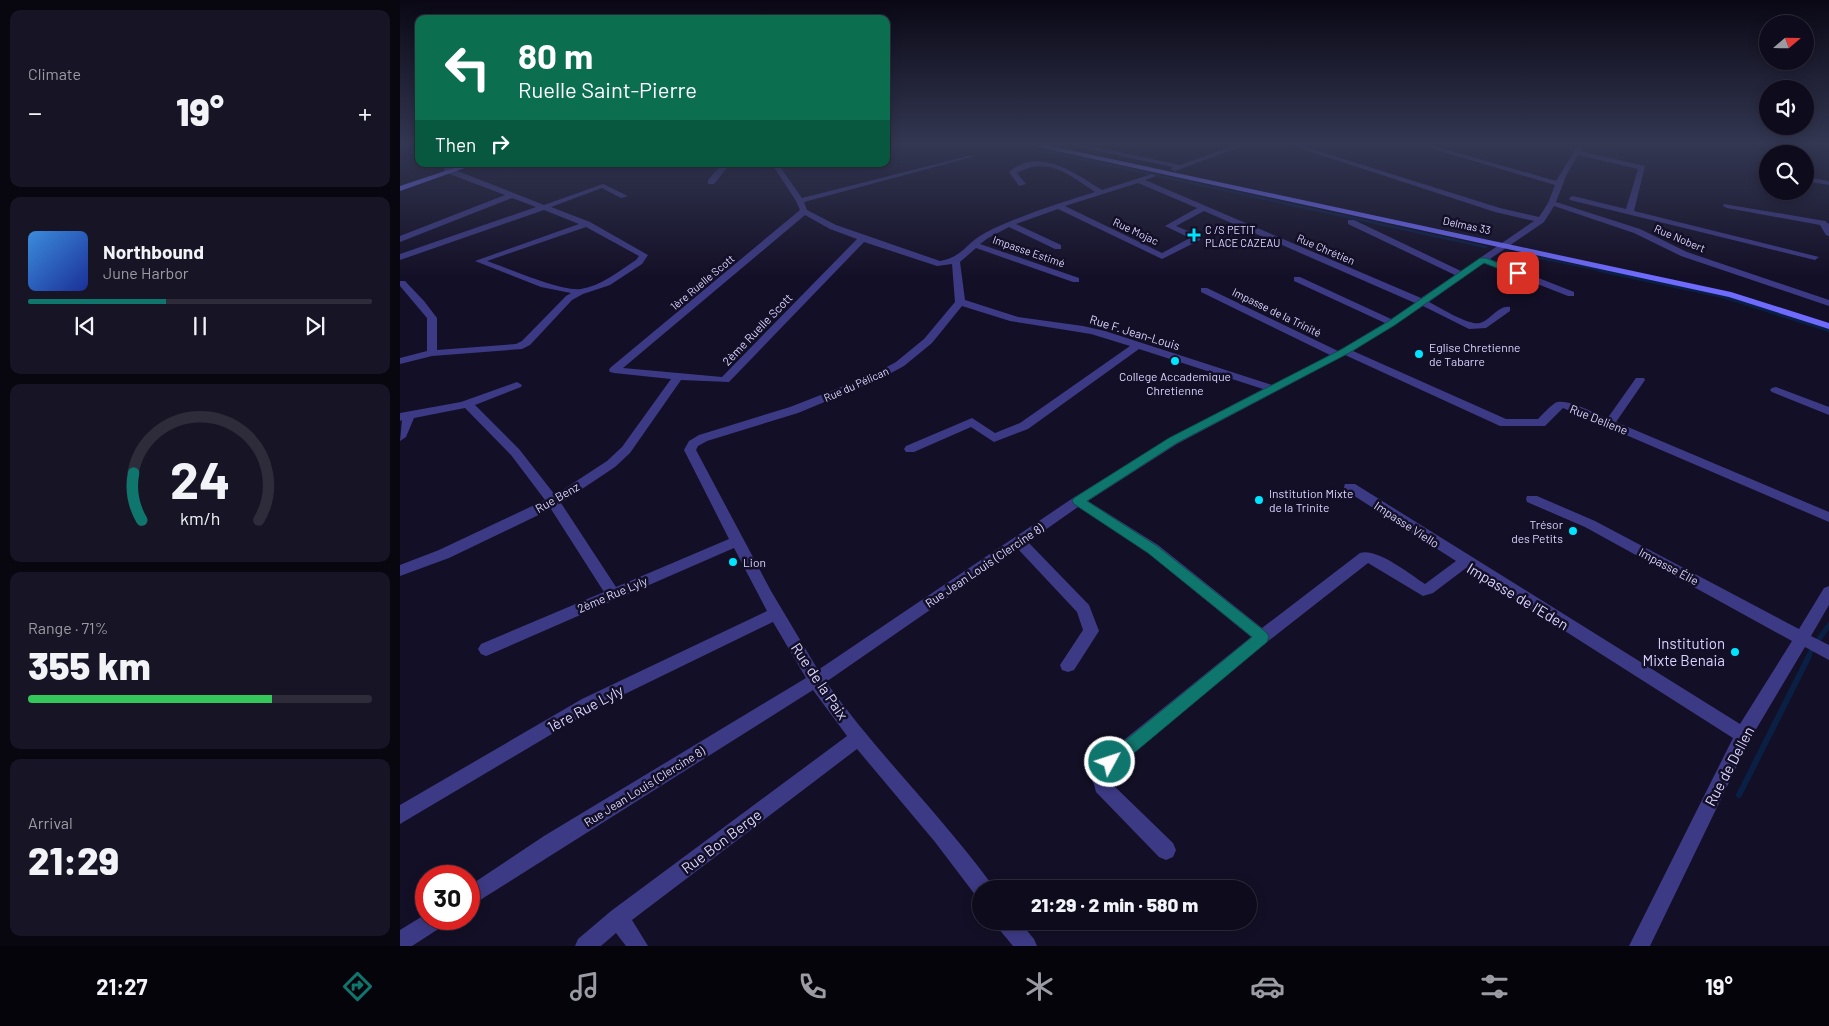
<!DOCTYPE html>
<html lang="en">
<head>
<meta charset="utf-8">
<style>
	:root { --surface:#0e0b1c; --page:#171425; --text:#f1f3f6; --muted:#9b9ba3; --line:#2e2b3b; --accent:#0f766e }
	body { margin:0; font-family:Barlow,sans-serif; background:var(--page); color:var(--text); height:100vh; display:flex; flex-direction:column; font-size:19px; white-space:nowrap }
	* { box-sizing:border-box; margin:0 }
	p { font-size:16px; color:var(--muted) }
	.icon { flex:none; width:28px; height:28px; fill:none; stroke:currentColor; stroke-width:2; stroke-linecap:round; stroke-linejoin:round }
	.map { position:relative; flex:1; overflow:hidden }
	.drawer { display:flex; flex-direction:column; gap:10px; padding:10px; background:#08060f; width:400px }
	.drawer>* { flex:none }
	.top-card { position:absolute; left:15px; top:15px; width:475px; height:152px; border-radius:10px; box-shadow:0 2px 12px #0003,0 0 0 1px var(--line); background:#0b6e4f; color:#fff; overflow:hidden }
	.needle { width:32px; rotate:70deg }
	.tools { position:absolute; left:1359px; top:15px; display:grid; gap:10px }
	.tools a { display:grid; place-items:center; width:55px; height:55px; border-radius:50%; background:var(--surface); box-shadow:0 2px 12px #0003,0 0 0 1px var(--line); font-size:25px }
	.speed { position:absolute; left:15px; top:865px; display:flex; gap:10px; font-size:25px; font-weight:700; text-align:center }
	.speed>* { display:grid; place-content:center; width:65px; height:65px; border-radius:50%; background:var(--surface); box-shadow:0 2px 12px #0003,0 0 0 1px var(--line); line-height:1 }
	.speed .limit { border:8px solid #d22; background:#fff; color:#111 }
	.pin { position:absolute; display:grid; place-items:center; width:42px; height:42px; color:#fff; margin:-21px; border-radius:10px; box-shadow:0 2px 8px #0006 }
	.me { position:absolute; width:55px; margin:-28px; rotate:50deg; stroke-linejoin:round; filter:drop-shadow(0 0 4px #0008) }
	.turn { display:flex; align-items:center; gap:18px; height:105px; padding:0 20px; font-size:22px }
	.turn .icon { width:65px; height:65px; stroke-width:2.5 }
	.turn b { display:block; font-size:35px; line-height:42px }
	.then { display:flex; align-items:center; height:48px; padding:0 20px; background:#0003; gap:10px; font-size:19px }
	.big { font-size:38px; font-weight:800; line-height:1.1 }
	.drawer .tile { flex:1; display:flex; flex-direction:column; justify-content:center; gap:8px; min-width:0; padding:0 18px; border-radius:10px; background:var(--page) }
	.drawer .dial { align-items:center; gap:0 }
	.dial svg { height:130px; overflow:visible; fill:none; stroke:var(--line); stroke-width:7; stroke-linecap:round; text-anchor:middle }
	.dial text { fill:var(--text); stroke:none }
	.song { display:flex; align-items:center; gap:15px }
	.cover { width:60px; height:60px; border-radius:8px; background:linear-gradient(135deg,hsl(210 70% 55%),hsl(230 70% 35%)) }
	.played { height:5px; border-radius:2px; background:linear-gradient(90deg,var(--accent) 40%,var(--line) 40%) }
	.keys { display:flex; justify-content:space-around; direction:ltr }
	.heat { display:flex; justify-content:space-between; align-items:center; font-size:28px; direction:ltr }
	.charge { height:8px; border-radius:4px; background:linear-gradient(90deg,#34c759 71%,var(--line) 0) }
	.trip { position:absolute; left:572px; top:880px; width:285px; height:50px; border-radius:25px; background:var(--surface); box-shadow:0 2px 12px #0003,0 0 0 1px var(--line); font-weight:800; line-height:50px; text-align:center }
	.tab-bar { display:flex; height:80px; justify-content:space-around; align-items:center; background:#06040b; color:var(--muted) }
	.tab-bar .icon { width:35px; height:35px }
	.tab-bar .current { color:var(--accent) }
	.tab-bar b { font-size:22px; color:var(--text) }
	main { display:flex; flex:1; min-height:0 }
	.map>svg:first-child { display:block }
	.lines { fill:none; stroke-linecap:round; stroke-linejoin:round }
	.stream-far3 { stroke:#0a1f44; stroke-width:2.5 }
	.stream-far2 { stroke:#0a1f44; stroke-width:4 }
	.stream-far1 { stroke:#0a1f44; stroke-width:5 }
	.stream { stroke:#0a1f44; stroke-width:6 }
	.street { fill:#3d3a85; fill-rule:evenodd }
	.secondary { fill:#6f6bff; fill-rule:evenodd }
	.route { fill:#0f766e; stroke:#0a4d48 }
	.poi-dot { fill:#00e5ff; stroke:#130f26; stroke-width:2 }
	.labels { text-anchor:middle; dominant-baseline:central; stroke-width:5; stroke-linejoin:round; paint-order:stroke }
	.far-street-label { font-size:11px; fill:#d9d4ff; stroke:#130f26 }
	.far-poi-label { font-size:11px; fill:#d9d4ff; stroke:#130f26; text-anchor:start }
	.street-label { font-size:12px; fill:#d9d4ff; stroke:#130f26 }
	.poi-label { font-size:12px; fill:#d9d4ff; stroke:#130f26; text-anchor:start }
	.near-street-label { font-size:15px; fill:#d9d4ff; stroke:#130f26 }
	.near-poi-label { font-size:15px; fill:#d9d4ff; stroke:#130f26; text-anchor:end }
</style>
</head>
<body>
<main>
<section class="drawer">
<div class="tile"><p>Climate</p>
<div class="heat"><a>−</a><b class="big">19°</b><a>+</a></div>
</div>
<div class="tile">
<div class="song"><i class="cover"></i><div><b>Northbound</b><p>June Harbor</p></div></div>
<div class="played"></div>
<div class="keys"><svg class="icon" aria-label="previous" viewBox="0 0 24 24"><path d="M18 5L8 12l10 7zM5 5v14"/></svg><svg class="icon" aria-label="pause" viewBox="0 0 24 24"><path d="M8 5v14M16 5v14"/></svg><svg class="icon" aria-label="next" viewBox="0 0 24 24"><path d="M6 5l10 7-10 7zM19 5v14"/></svg></div>
</div>
<div class="tile dial"><svg viewBox="0 0 100 80">
<path d="M14 69A42 42 0 1 1 86 69"/>
<path d="M14 69A42 42 0 0 1 9 40" stroke="#0f766e"/>
<text x="50" y="56" font-size="32" font-weight="700">24</text>
<text x="50" y="72" font-size="11">km/h</text>
</svg></div>
<div class="tile"><p>Range · 71%</p><b class="big">355 km</b><div class="charge"></div></div>
<div class="tile"><p>Arrival</p><b class="big">21:29</b></div>
</section>
<div class="map">
<svg width="1429" height="946" viewBox="0 0 1429 946">
	<rect width="100%" height="100%" fill="#130f26"/>
	<g class="lines">
		<!-- stream-far3 -->
		<g class="stream-far3">
			<polyline points="616,145 1086,247"/>
			<polyline points="1116,253 1205,271"/>
		</g>
		<!-- stream-far2 -->
		<polyline class="stream-far2" points="1199,270 1322,296 1429,330"/>
		<!-- stream-far1 -->
		<g class="stream-far1">
			<polyline points="1419,639 1429,625"/>
			<polyline points="1408,657 1412,650"/>
		</g>
		<!-- stream -->
		<polyline class="stream" points="1339,795 1409,656"/>
		<!-- street -->
		<g class="street">
			<polygon points="675,145 686,145 780,165 836,145 845,145 775,171 771,169 773,167 678,147"/>
			<path d="M890 145H899L1100 208 1139 217 1148 203 1155 185 1020 145H1030L1156 181 1178 145H1184L1180 151 1245 166 1234 211 1419 257 1415 260 1170 200 1169 198 1173 196 1226 209 1238 169 1178 155 1166 176 1156 202 1240 229 1287 252 1429 300V306L1281 256 1234 233 1154 206 1144 222 1090 259 1174 292V296H1168L1084 263 1029 302C1039 307 1069 326 1080 323 1091 320 1098 305 1110 307V311L1086 328 1069 329 1023 306 953 351 1106 419H1138C1143 414 1149 407 1155 403 1165 397 1197 414 1207 419L1236 378H1244L1245 380 1216 422 1429 512V522L1163 408 1145 426H1100L945 355 777 444 688 501 758 545 862 628 960 553C978 548 1009 574 1025 584L1056 561 945 490 944 487 945 484H955L1340 724 1392 641 1185 527 1127 502 1126 499 1127 496H1137L1195 521 1399 629 1424 588 1429 586V605L1411 636 1429 645V660L1405 647 1349 741 1250 946H1229L1333 738 1066 568 1033 593 1023 596 968 563 867 642 716 768 710 778V782L773 843 776 850 773 857 766 860 759 857 696 792 692 777 704 756 851 637 748 553 678 507 628 542 689 605 699 631 674 670 668 672 662 670 660 665 683 630 677 612 618 549 426 682C476 752 539 813 590 882L593 889H581V898L576 896 535 842 457 749 232 920 248 946H226L216 933 201 946H175L178 939 211 911 447 736 413 690 69 907V886L144 836 406 678 373 622 194 709 0 824V805L182 699 367 611 334 548 91 654 86 656 81 654 78 649 81 644 204 592 151 509 49 558 0 576V565L39 550 145 500 111 455 65 408 14 418 6 437 0 441 2 420 0 421V413L61 402 117 382 122 385 121 387 75 405 119 449 155 495 207 461 222 447 271 379 214 373 210 372 209 370 210 368 400 210 396 201 372 164H378L402 198 572 155V157L404 202 407 210 436 225 540 261C563 257 567 242 585 233 620 215 657 204 695 192 669 175 648 156 617 173L626 184 619 186 609 172C639 146 675 173 702 190L752 174 756 176 745 180 1021 298 1055 275 948 224V220H954L1061 271 1134 221 1095 212ZM738 183 797 208 765 226 790 238 762 253 665 206ZM658 209 762 259 800 240V236L776 226 804 211 1015 303 991 319 900 277H894V281L985 323 938 351 807 288H801V292L930 355 872 385 705 331 683 326 618 317 565 300 560 262 576 248 673 282H679V278L580 244 588 238 609 227 655 249H661V245L616 224ZM405 215 430 229 457 239 322 377 223 368ZM464 242 537 266 552 264 555 302 524 339 496 362 472 375 390 407 299 435 289 441 284 450 329 539 216 587 161 503 215 467 230 453 281 380 329 382ZM562 306 610 321 691 334 730 346 620 423 595 433 572 418 506 446 504 449 506 452H514L571 427 594 442 628 429 739 349 863 389 769 438 673 498 418 670 371 591 296 450 298 446 307 441 398 413 480 379 504 366 532 343Z"/>
			<polygon points="322,164 330,164 314,184 308,184 308,180"/>
			<path d="M44 168H50L144 205 203 184 228 196 221 198 202 188 151 207 190 222 248 255 242 264 210 285 183 294 172 300 130 345 122 349 32 356 0 364V358L27 351V318L0 286V281H5L24 301 37 318V350L116 344 122 341 166 296 171 293 141 287 75 261 179 224 144 210 0 260V254L136 207 112 198 0 242V236L105 195 44 172ZM186 227 239 256 236 260C219 271 201 286 181 289 161 292 108 268 87 261Z"/>
			<polygon points="1405,177 1429,181 1429,185 1405,181"/>
			<polygon points="1324,204 1425,221 1429,224 1429,236 1426,235 1420,225 1327,208 1323,206"/>
			<polygon points="1376,387 1429,407 1429,415 1372,392 1370,390 1372,388"/>
			<polygon points="26,914 26,919 46,919 43,926 12,946 0,946 0,930"/>
			<polygon points="595,921 619,921 634,939 637,946 613,946 598,928"/>
		</g>
		<!-- secondary -->
		<g class="secondary">
			<polygon points="635,145 646,145 1331,292 1429,323 1429,329 1329,297 638,147"/>
			<polygon points="1424,145 1429,145 1429,147 1425,146"/>
			<polygon points="66,164 76,164 0,191 0,186"/>
		</g>
	</g>
	<!-- sky -->
	<linearGradient id="sky" x2="0" y2="1"><stop stop-color="#0a0815"/><stop offset="0.52" stop-color="#333752"/><stop offset="1" stop-color="#333752" stop-opacity="0"/></linearGradient>
	<rect width="1429" height="277" fill="url(#sky)"/>
	<!-- route -->
	<polygon class="route" points="1080,258 1086,258 1122,273 1115,275 1084,263 995,325 949,353 777,443 687,501 757,546 867,633 869,637 867,642 716,768 710,770 705,768 702,762 705,757 852,637 748,553 674,504 672,501 674,498 769,438 942,349 989,321"/>
	<!-- markers -->
	<g class="poi-dot">
		<path d="M791.5 227.5h5v5h5v5h-5v5h-5v-5h-5v-5h5z"/>
		<circle cx="1019" cy="354" r="5"/>
		<circle cx="775" cy="361" r="5"/>
		<circle cx="859" cy="500" r="5"/>
		<circle cx="1173" cy="531" r="5"/>
		<circle cx="333" cy="562" r="5"/>
		<circle cx="1335" cy="652" r="5"/>
	</g>
	<g class="labels">
		<!-- far-street labels -->
		<g class="far-street-label">
			<text transform="translate(1067 225) rotate(12)">Delmas 33</text>
			<text transform="translate(736 231) rotate(25)">Rue Mojac</text>
			<text transform="translate(1280 238) rotate(23)">Rue Nobert</text>
			<text transform="translate(926 249) rotate(23)">Rue Chrétien</text>
			<text transform="translate(629 251) rotate(19)">Impasse Estimé</text>
			<text transform="translate(302 282) rotate(-40)">1ère Ruelle Scott</text>
			<text transform="translate(877 312) rotate(26)">Impasse de la Trinité</text>
			<text transform="translate(456 384) rotate(-24)">Rue du Pélican</text>
		</g>
		<!-- far-poi labels -->
		<g class="far-poi-label">
			<text x="805" y="229">C /S PETIT<tspan x="805" dy="13">PLACE CAZEAU</tspan></text>
		</g>
		<!-- street labels -->
		<g class="street-label">
			<text transform="translate(357 329) rotate(-46)">2ème Ruelle Scott</text>
			<text transform="translate(735 332) rotate(17)">Rue F. Jean-Louis</text>
			<text transform="translate(1199 419) rotate(22)">Rue Deliene</text>
			<text transform="translate(157 497) rotate(-30)">Rue Benz</text>
			<text transform="translate(1007 524) rotate(33)">Impasse Viello</text>
			<text transform="translate(584 565) rotate(-34)">Rue Jean Louis (Clercine 8)</text>
			<text transform="translate(1269 566) rotate(28)">Impasse Élie</text>
			<text transform="translate(212 594) rotate(-23)">2ème Rue Lyly</text>
			<text transform="translate(244 786) rotate(-32)">Rue Jean Louis (Clercine 8)</text>
		</g>
		<!-- poi labels -->
		<g class="poi-label">
			<text x="1029" y="347">Eglise Chretienne<tspan x="1029" dy="14">de Tabarre</tspan></text>
			<text x="775" y="376" text-anchor="middle">College Accademique<tspan x="775" dy="14">Chretienne</tspan></text>
			<text x="869" y="493">Institution Mixte<tspan x="869" dy="14">de la Trinite</tspan></text>
			<text x="1163" y="524" text-anchor="end">Trésor<tspan x="1163" dy="14">des Petits</tspan></text>
			<text x="343" y="562">Lion</text>
		</g>
		<!-- near-street labels -->
		<g class="near-street-label">
			<text transform="translate(1118 596) rotate(31)">Impasse de l'Eden</text>
			<text transform="translate(420 681) rotate(56)">Rue de la Paix</text>
			<text transform="translate(185 708) rotate(-28)">1ère Rue Lyly</text>
			<text transform="translate(1329 766) rotate(-62)">Rue de Dellen</text>
			<text transform="translate(321 841) rotate(-37)">Rue Bon Berge</text>
		</g>
		<!-- near-poi labels -->
		<g class="near-poi-label">
			<text x="1325" y="643">Institution<tspan x="1325" dy="17">Mixte Benaia</tspan></text>
		</g>
	</g>
</svg>
<div class="tools">
<a><svg class="needle" viewBox="-14 -14 28 28"><path d="M0-13l5 13h-10z" fill="#e53935"/><path d="M0 13l5-13h-10z" fill="#9b9ba3"/></svg></a>
<a><svg class="icon" aria-label="sound" viewBox="0 0 24 24"><path d="M4 9h4l5-4v14l-5-4H4zM17 9q2 3 0 6"/></svg></a>
<a><svg class="icon" aria-label="search" viewBox="0 0 24 24"><circle cx="10" cy="10" r="6"/><path d="M15 15l6 6"/></svg></a>
</div>
<div class="speed"><div class="limit">30</div></div>
<div class="pin" style="left:1118px;top:273px;background:#d93025"><svg class="icon" aria-label="arrive" viewBox="0 0 24 24"><path d="M6 21V4h12l-3 4 3 4H6"/></svg></div>
<svg class="me" style="left:710px;top:762px" viewBox="-20 -20 40 40"><circle r="17" fill="#0f766e" stroke="#fff" stroke-width="3"/><path d="M0-11L8 9 0 5-8 9z" fill="#fff"/></svg>
<div class="trip">21:29 · 2 min · 580 m</div>
<div class="top-card">
<div class="turn"><svg class="icon" aria-label="left" viewBox="0 0 24 24"><path d="M17 20v-9H6M10 6l-5 5 5 5"/></svg><div><b>80 m</b>Ruelle Saint-Pierre</div></div>
<div class="then">Then<svg class="icon" aria-label="right" viewBox="0 0 24 24"><path d="M7 20v-9h11M14 6l5 5-5 5"/></svg></div>
</div>
</div>
</main>
<nav class="tab-bar">
<b>21:27</b>
<svg class="icon current" aria-label="directions" viewBox="0 0 24 24"><path d="M12 3l9 9-9 9-9-9zM9 14v-3h6M13 9l2 2-2 2"/></svg>
<svg class="icon" aria-label="music" viewBox="0 0 24 24"><path d="M9 18V5l10-2v13"/><circle cx="6" cy="18" r="3"/><circle cx="16" cy="16" r="3"/></svg>
<svg class="icon" aria-label="phone" viewBox="0 0 24 24"><path d="M5 4h4l2 5-3 2q2 4 5 5l2-3 5 2v4C11 20 4 13 5 4z"/></svg>
<svg class="icon" aria-label="climate" viewBox="0 0 24 24"><path d="M12 3v18M4 7l16 10M4 17L20 7"/></svg>
<svg class="icon" aria-label="car" viewBox="0 0 24 24"><path d="M5 17H2v-5l4-1 3-4h7l3 4 3 1v5h-3M9 17h6M6 11h13"/><circle cx="7" cy="17" r="2"/><circle cx="17" cy="17" r="2"/></svg>
<svg class="icon" aria-label="filters" viewBox="0 0 24 24"><path d="M4 7h16M4 17h16"/><circle cx="9" cy="7" r="2"/><circle cx="15" cy="17" r="2"/></svg>
<b>19°</b>
</nav>
</body>
</html>
